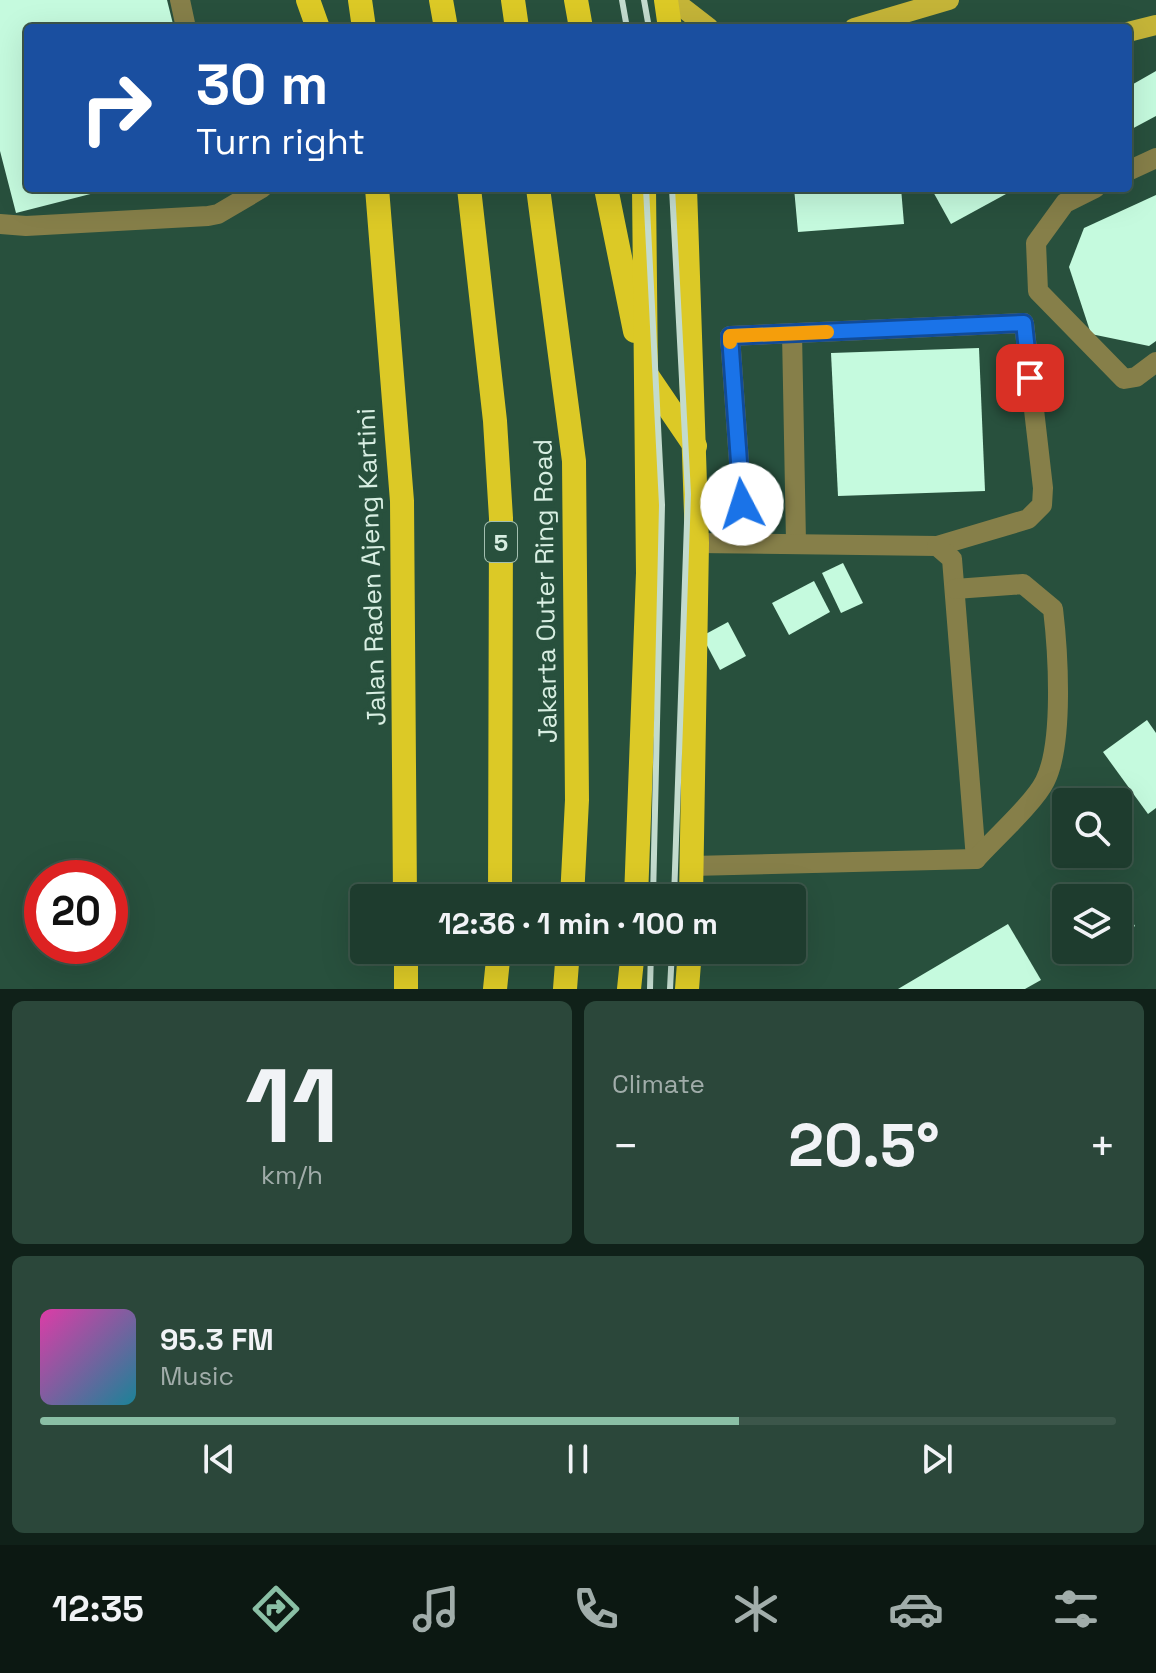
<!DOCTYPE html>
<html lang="en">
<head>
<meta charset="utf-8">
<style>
	:root { --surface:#1e3c2e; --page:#2b473a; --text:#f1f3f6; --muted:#a1adaa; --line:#3c564a; --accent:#8abfa5 }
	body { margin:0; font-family:"Space Grotesk",sans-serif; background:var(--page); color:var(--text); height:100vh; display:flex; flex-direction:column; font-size:30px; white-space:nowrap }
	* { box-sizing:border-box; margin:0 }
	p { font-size:26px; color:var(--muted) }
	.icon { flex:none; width:44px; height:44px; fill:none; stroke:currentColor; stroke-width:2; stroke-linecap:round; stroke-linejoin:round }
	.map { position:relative; height:989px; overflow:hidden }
	.sheet { display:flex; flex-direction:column; gap:12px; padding:12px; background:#102119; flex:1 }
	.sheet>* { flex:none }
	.guide { position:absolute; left:24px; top:24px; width:1108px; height:168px; border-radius:8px; box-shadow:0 8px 32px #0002,0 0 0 2px var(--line); background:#1a4fa0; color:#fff; overflow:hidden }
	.controls { position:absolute; left:1052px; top:788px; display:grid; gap:16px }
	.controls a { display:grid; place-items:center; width:80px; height:80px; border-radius:8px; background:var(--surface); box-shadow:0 8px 32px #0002,0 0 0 2px var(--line); font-size:40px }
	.speed { position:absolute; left:24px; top:860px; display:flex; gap:16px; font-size:40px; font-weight:700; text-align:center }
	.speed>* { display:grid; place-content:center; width:104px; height:104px; border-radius:50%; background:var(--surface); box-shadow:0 8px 32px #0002,0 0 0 2px var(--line); line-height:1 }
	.speed .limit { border:12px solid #d22; background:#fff; color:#111 }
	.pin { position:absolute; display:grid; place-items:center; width:68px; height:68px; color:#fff; margin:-34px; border-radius:16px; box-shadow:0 4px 12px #0006 }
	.me { position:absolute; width:88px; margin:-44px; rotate:355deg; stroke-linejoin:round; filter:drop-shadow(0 0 6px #0008) }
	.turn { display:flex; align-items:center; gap:28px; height:168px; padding:0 40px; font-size:36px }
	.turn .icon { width:104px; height:104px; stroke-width:2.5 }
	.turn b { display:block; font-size:56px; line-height:68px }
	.big { font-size:60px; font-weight:800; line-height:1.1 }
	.sheet .widget { flex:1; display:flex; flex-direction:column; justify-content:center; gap:12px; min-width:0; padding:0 28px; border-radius:12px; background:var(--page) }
	.sheet .dial { align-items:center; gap:0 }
	.dial b { font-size:104px; line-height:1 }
	.song { display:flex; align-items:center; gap:24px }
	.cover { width:96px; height:96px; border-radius:12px; background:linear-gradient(135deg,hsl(320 70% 55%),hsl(190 70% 35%)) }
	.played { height:8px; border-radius:4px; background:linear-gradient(90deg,var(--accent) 65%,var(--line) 65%) }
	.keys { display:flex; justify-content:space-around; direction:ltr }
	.heat { display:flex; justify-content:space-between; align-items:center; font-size:44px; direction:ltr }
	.sheet .tiles { flex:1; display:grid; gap:12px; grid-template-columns:1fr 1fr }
	.widget:last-child { grid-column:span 2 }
	.trip { position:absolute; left:350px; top:884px; width:456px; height:80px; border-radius:8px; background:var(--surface); box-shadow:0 8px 32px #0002,0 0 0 2px var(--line); font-weight:800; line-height:80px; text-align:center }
	.tabs { display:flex; height:128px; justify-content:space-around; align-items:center; background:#0c1812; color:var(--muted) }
	.tabs .icon { width:56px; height:56px }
	.tabs .selected { color:var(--accent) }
	.tabs b { font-size:36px; color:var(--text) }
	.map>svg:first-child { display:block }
	.building { fill:#c5fade }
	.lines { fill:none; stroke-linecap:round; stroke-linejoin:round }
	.minor { stroke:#867f49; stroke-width:20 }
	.major { stroke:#c4b438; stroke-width:20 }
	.highway { stroke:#dcc926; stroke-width:24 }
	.rail { stroke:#c3dbce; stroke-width:6 }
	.route-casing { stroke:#114b97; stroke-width:20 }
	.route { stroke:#1a73e8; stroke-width:14 }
	.slow { stroke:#f59e0b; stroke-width:14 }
	.labels { text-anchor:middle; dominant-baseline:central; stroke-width:8; stroke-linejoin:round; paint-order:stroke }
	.shield { fill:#28503d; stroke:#a3bfb0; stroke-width:2 }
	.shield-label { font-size:24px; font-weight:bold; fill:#d8eee2 }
	.street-label { font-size:26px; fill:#d8eee2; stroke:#28503d }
</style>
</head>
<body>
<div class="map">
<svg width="1156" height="989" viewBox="0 0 1156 989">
	<rect width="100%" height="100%" fill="#28503d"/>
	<!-- building -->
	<g class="building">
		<polygon points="0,0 167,0 174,28 28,28 28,188 110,189 16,213 0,151"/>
		<polygon points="1156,71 1156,116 1128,131 1128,87"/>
		<polygon points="794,188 901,188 904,224 798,232"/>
		<polygon points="931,188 1017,188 951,224"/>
		<polygon points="1156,195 1156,341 1149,346 1091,334 1069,267 1084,228"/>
		<polygon points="979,348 985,491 838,496 831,353"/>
		<polygon points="843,563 863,603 841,613 822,573"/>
		<polygon points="814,581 830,612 789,635 772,603"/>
		<polygon points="728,622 746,656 720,670 702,636"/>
		<polygon points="1147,720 1156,733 1156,808 1148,814 1103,752"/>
		<polygon points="1118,899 1135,926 1118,938"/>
		<polygon points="1008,924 1041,980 1025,989 898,989"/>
	</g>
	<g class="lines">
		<!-- minor -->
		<g class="minor">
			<polyline points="180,0 186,28"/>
			<polyline points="1128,171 1156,158"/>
			<polyline points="1095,188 1065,203 1036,243 1038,291 1124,379 1136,377 1156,362"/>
			<polyline points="0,224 26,226 208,216 218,214 262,188"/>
			<polyline points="792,333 796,542"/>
			<polyline points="696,505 742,504 730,336 1024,323 1043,488 1042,505 1028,519 937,546 697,543"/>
			<polyline points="937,546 952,559 976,859"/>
			<path d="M692 866 976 859C993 840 1035 802 1045 781 1064 743 1058 651 1053 609L1023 584 955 589"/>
		</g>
		<!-- major -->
		<g class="major">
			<polyline points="673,0 709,28"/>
			<polyline points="854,28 949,0"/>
			<polyline points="1128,32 1156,25"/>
		</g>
		<!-- highway -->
		<g class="highway">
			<polyline points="308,0 318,28"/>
			<polyline points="360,0 364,28"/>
			<polyline points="441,0 446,28"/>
			<polyline points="513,0 517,28"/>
			<polyline points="576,0 581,28"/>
			<polyline points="666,0 670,28"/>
			<polyline points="377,188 402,501 405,898"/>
			<polyline points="469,188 495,421 501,518 500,898"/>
			<polyline points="538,188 574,461 577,800 572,898"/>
			<polyline points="606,188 635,331"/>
			<polyline points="685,188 697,543 691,898"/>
			<polyline points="646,374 695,446"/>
			<polyline points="636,898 648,573 644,188"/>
			<polyline points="406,950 406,989"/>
			<polyline points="495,989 499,950"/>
			<polyline points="565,989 568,950"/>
			<polyline points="629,989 633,950"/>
			<polyline points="687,989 690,950"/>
		</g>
		<!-- rail -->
		<g class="rail">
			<polyline points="622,0 627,28"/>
			<polyline points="644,0 649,28"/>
			<polyline points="646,188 662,505 653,898"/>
			<polyline points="672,188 688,494 674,898"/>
			<polyline points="650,989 651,950"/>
			<polyline points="670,989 672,950"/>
		</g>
	</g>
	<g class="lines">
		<defs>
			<polyline id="route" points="742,504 730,336 1024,323 1030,378"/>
		</defs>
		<!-- route casing -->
		<use href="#route" class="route-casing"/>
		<!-- route -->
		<use href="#route" class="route"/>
		<!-- slow -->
		<polyline class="slow" points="730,342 730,336 827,332"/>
	</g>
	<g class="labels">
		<!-- shield labels -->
		<rect class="shield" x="485" y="522" width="32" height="40" rx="6"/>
		<g class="shield-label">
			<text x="501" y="542">5</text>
		</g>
		<!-- street labels -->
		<g class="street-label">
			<text transform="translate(371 567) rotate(-92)">Jalan Raden Ajeng Kartini</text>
			<text transform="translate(545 591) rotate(-91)">Jakarta Outer Ring Road</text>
		</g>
	</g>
</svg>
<div class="controls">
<a><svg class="icon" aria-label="search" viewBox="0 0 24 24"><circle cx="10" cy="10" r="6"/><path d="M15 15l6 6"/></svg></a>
<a><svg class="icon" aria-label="layers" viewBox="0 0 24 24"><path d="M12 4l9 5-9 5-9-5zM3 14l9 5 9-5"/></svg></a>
</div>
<div class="speed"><div class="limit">20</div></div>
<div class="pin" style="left:1030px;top:378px;background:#d93025"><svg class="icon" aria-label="arrive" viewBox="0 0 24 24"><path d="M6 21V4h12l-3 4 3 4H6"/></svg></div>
<svg class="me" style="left:742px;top:504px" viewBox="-20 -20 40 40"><circle r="19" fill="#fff"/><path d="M0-13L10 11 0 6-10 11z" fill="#1a73e8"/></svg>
<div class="trip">12:36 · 1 min · 100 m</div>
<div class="guide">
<div class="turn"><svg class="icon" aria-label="right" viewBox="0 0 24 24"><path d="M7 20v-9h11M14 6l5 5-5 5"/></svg><div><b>30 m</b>Turn right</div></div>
</div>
</div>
<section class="sheet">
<div class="tiles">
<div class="widget dial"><b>11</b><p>km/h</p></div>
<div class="widget"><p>Climate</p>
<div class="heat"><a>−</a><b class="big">20.5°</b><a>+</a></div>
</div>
<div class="widget">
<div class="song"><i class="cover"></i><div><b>95.3 FM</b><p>Music</p></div></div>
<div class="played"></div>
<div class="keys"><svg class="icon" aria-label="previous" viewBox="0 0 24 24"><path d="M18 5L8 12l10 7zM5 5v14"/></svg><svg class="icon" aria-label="pause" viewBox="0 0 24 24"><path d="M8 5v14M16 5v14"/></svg><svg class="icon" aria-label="next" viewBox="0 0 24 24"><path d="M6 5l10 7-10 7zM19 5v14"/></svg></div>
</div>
</div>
</section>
<nav class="tabs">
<b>12:35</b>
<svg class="icon selected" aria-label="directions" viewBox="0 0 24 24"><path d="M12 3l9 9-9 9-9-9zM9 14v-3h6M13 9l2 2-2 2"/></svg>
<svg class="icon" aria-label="music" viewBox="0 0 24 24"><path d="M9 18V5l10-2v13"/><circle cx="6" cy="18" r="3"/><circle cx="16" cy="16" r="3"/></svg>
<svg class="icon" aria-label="phone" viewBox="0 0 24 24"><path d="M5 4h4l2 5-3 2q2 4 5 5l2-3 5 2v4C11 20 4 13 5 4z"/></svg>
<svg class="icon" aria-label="climate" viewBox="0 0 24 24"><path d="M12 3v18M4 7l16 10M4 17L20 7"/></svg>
<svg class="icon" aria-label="car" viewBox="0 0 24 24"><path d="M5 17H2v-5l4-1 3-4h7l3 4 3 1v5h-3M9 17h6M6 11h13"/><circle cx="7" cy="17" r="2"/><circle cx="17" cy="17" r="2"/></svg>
<svg class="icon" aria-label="filters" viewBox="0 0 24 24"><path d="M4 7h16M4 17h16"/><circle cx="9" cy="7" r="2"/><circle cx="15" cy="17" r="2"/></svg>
</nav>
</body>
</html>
